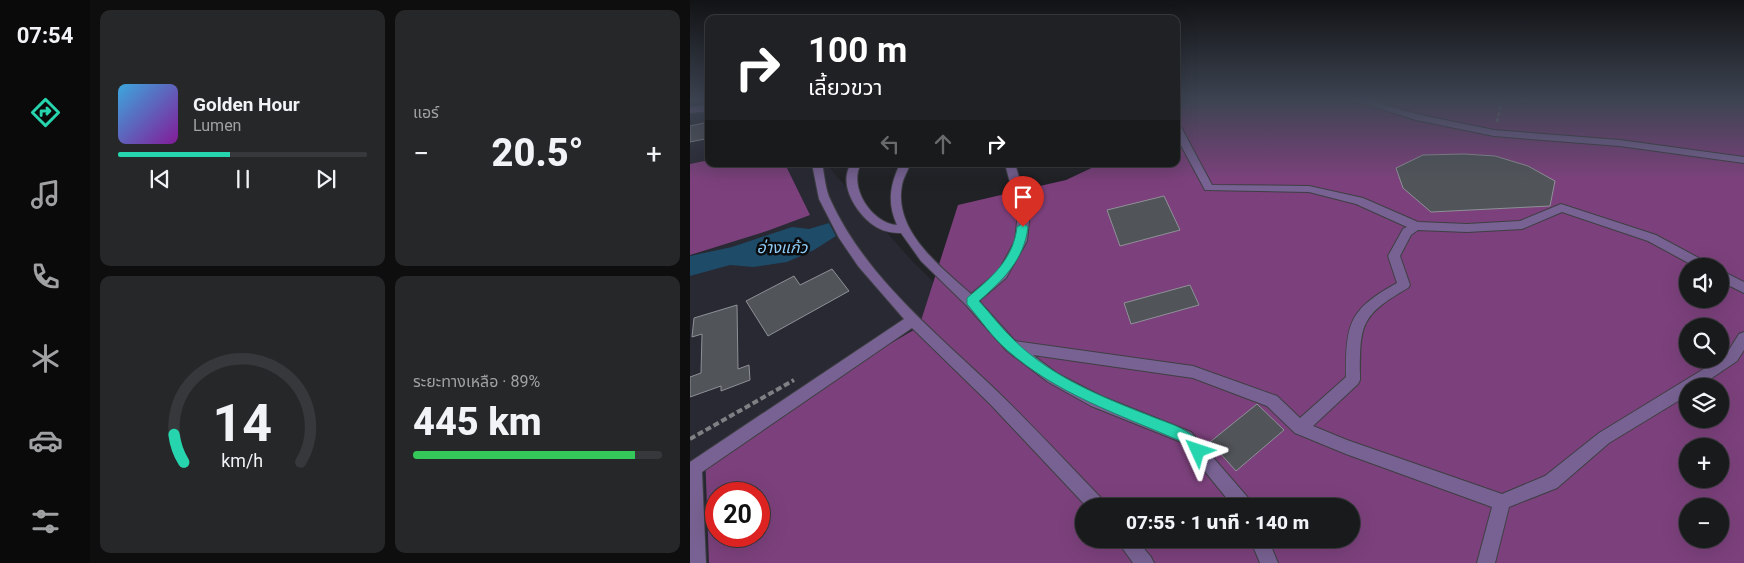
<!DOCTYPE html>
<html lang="th">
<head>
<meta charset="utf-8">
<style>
	:root { --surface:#191a1c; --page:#262729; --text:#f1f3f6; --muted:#9fa1a3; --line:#37383b; --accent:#26d5ae }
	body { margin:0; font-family:Roboto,"Noto Sans Thai",sans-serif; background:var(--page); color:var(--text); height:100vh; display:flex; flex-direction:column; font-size:19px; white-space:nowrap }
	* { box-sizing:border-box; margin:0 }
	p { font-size:16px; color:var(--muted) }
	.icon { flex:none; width:28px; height:28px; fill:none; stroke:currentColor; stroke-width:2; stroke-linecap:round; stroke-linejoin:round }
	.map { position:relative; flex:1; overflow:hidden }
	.details { display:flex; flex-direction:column; gap:10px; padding:10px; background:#0e0e0f; width:600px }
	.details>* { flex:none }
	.banner { position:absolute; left:15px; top:15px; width:475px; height:152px; border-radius:10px; box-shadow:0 5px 20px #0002,0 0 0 1px var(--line); background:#202124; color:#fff; overflow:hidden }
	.fabs { position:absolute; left:989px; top:258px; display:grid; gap:10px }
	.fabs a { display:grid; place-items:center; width:50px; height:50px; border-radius:50%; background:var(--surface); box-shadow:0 5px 20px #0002,0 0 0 1px var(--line); font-size:25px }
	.speed { position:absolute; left:15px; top:482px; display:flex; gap:10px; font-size:25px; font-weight:700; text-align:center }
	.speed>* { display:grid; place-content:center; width:65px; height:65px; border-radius:50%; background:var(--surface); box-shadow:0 5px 20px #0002,0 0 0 1px var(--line); line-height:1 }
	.speed .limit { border:8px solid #d22; background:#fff; color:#111 }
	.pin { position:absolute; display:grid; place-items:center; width:42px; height:42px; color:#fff; margin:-51px -21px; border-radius:50% 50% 50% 0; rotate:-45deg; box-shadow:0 0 5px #0007 }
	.pin .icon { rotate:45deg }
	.me { position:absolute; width:55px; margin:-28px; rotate:312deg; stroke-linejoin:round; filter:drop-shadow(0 0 4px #0008) }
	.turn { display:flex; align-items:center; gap:18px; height:105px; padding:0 20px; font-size:22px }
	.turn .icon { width:65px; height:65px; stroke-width:2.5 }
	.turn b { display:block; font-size:35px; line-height:42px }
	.lanes { display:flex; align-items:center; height:48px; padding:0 20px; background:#0003; justify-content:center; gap:25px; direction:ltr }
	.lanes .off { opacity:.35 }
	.big { font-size:38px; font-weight:800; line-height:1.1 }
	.details .card { flex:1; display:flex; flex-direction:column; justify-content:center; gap:8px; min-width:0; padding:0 18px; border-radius:10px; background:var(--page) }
	.details .dial { align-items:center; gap:0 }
	.dial svg { height:130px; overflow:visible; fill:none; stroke:var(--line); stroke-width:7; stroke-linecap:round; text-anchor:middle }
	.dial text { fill:var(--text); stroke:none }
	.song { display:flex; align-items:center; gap:15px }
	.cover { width:60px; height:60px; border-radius:8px; background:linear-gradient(135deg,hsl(200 70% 55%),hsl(290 70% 35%)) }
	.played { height:5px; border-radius:2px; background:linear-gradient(90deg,var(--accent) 45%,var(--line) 45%) }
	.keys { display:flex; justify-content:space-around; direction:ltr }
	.heat { display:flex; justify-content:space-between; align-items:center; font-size:28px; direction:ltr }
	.charge { height:8px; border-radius:4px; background:linear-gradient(90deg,#34c759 89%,var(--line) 0) }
	.details .tiles { flex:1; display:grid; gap:10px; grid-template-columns:repeat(2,1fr) }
	.trip { position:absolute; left:385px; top:498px; width:285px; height:50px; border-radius:25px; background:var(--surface); box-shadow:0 5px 20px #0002,0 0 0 1px var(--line); font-weight:800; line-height:50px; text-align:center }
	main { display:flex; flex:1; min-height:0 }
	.menu { display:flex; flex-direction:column; width:90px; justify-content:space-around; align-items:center; background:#0a0a0b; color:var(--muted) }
	.menu .icon { width:35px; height:35px }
	.menu .on { color:var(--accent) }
	.menu b { font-size:22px; color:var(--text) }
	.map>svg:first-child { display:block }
	.built { fill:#282933; fill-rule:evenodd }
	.forest { fill:#7c417c; fill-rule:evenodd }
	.water { fill:#1d4b68 }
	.building { fill:#515459; stroke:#8e9197 }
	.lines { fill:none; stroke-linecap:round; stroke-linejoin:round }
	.minor-casing { stroke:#3e3f43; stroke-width:2 }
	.path-far1 { stroke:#7f8083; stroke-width:2.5; stroke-dasharray:4 2; stroke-linecap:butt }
	.path { stroke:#7f8083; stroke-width:4; stroke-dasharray:6 3; stroke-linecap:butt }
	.minor { fill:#786293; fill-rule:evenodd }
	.route { fill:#26d5ae; stroke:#198a71 }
	.labels { text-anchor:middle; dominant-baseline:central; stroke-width:5; stroke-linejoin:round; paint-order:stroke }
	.water-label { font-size:16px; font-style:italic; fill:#8eccf7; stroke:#0b0b0d }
</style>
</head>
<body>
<main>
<nav class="menu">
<b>07:54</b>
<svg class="icon on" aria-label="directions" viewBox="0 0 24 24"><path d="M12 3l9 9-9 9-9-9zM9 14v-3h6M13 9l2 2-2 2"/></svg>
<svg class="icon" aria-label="music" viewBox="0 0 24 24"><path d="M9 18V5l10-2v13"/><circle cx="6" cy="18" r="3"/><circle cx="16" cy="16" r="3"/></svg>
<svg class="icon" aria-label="phone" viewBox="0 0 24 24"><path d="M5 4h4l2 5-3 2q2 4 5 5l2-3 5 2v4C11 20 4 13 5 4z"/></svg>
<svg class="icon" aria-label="climate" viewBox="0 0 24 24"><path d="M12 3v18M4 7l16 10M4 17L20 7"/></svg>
<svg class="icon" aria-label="car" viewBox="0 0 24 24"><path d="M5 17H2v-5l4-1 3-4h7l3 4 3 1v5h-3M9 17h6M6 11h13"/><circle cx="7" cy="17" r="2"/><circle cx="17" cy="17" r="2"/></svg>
<svg class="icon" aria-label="filters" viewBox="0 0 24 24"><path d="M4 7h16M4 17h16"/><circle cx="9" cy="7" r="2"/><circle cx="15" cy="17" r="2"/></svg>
</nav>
<section class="details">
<div class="tiles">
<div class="card">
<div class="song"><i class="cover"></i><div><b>Golden Hour</b><p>Lumen</p></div></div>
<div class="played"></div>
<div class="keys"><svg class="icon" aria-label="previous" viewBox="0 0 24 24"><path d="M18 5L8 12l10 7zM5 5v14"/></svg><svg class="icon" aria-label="pause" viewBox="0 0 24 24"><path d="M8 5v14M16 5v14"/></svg><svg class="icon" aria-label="next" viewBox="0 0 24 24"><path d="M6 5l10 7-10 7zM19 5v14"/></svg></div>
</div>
<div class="card"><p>แอร์</p>
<div class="heat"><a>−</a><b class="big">20.5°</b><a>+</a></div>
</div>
<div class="card dial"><svg viewBox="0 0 100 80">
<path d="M14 69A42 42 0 1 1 86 69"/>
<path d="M14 69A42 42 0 0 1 8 52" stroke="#26d5ae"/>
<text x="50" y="56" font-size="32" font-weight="700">14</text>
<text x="50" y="72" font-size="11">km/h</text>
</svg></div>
<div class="card"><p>ระยะทางเหลือ · 89%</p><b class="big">445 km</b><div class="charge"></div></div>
</div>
</section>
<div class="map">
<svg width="1054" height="563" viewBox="0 0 1054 563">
	<rect width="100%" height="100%" fill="#212226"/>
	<!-- built -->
	<path class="built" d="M0 101H19V164H136L224 263 476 506H394V539L535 563H0ZM26 494H69V536H26Z"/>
	<!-- forest -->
	<g class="forest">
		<path d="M486 101H1054V563H19L15 451 229 327 268 205 376 180 410 164H486ZM998 266H1030V299H998ZM998 326H1030V359H998ZM998 386H1030V419H998ZM998 446H1030V479H998ZM26 494H69V536H26ZM394 506H661V539H394ZM998 506H1030V539H998Z"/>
		<polygon points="19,160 19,164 95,164 120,215 77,231 0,255 0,164"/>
	</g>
	<!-- water -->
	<polygon class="water" points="139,223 146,236 124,250 97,262 63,267 40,265 0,276 0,256 42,247 102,227 119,229"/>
	<!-- building -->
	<g class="building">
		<polygon points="18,122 15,139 0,142 0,126"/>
		<polygon points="774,154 805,156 838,166 865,181 860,206 741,212 713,188 706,168 733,155"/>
		<polygon points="474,196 490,230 430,246 417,210"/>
		<polygon points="142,269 159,291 78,336 56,301 104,276 110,285"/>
		<polygon points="500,285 509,305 441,324 434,303"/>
		<polygon points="47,305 48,369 59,365 60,380 31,391 31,386 0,397 0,377 11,373 12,334 2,337 4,318"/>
		<polygon points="567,404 594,430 546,471 520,442"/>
	</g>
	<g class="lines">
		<defs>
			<g id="minor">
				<polygon points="486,101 495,101 489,109 486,110"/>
				<polygon points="666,101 680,101 731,115 804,130 930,140 1054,157 1054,163 930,146 804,136 726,120"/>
				<polygon points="19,105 19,111 0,113 0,107"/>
				<path d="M486 124 491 127 522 185 619 186 673 198 728 222 777 224 830 221 871 204 966 235 1018 263 1020 266H1004L958 241 872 212 832 229 777 232 728 230 721 235 710 256 720 285 718 288C669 316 670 325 670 380L668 384 623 426 657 440 812 494 855 476 909 433 1030 359 1037 353 1049 334 1054 332V350L1047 361 1010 386H998V395L919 443 867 488 819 507 805 563H787L802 507 656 454 605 433 577 406 503 378 343 355 368 374 411 396 501 432 560 500 562 506H543L491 442 401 406 358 382 317 351 276 305 231 261 211 233C203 233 195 232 188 228 168 217 147 185 161 164H171C158 186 181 223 207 225 197 203 200 185 210 164H220C218 171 213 178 212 185 203 231 251 267 281 294L308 272 325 241 328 212 315 164H325L340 212 337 241 316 278 289 301 325 341 503 366 587 396 610 418 656 377C656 324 658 310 707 283L698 256 713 229 717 227 666 204 619 192 515 190 486 136Z"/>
				<path d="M122 164H132C135 176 135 190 141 201 177 279 249 335 310 394 345 428 379 465 413 500L415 506H396L301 405 222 328 12 472 16 563H0V462L214 319 168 266 149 238 129 199Z"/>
				<polygon points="1030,270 1054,282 1054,293 1030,281"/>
				<polygon points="426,539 446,539 461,557 464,563 443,563"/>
				<polygon points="560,539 578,539 588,563 570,563"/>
			</g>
		</defs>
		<!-- minor casing -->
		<use href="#minor" class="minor-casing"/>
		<!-- path-far1 -->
		<polyline class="path-far1" points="807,122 812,101"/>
		<!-- path -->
		<polyline class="path" points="0,439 104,380"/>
		<!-- minor -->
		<use href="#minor" class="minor"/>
	</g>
	<!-- sky -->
	<linearGradient id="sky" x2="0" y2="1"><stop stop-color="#121315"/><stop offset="0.56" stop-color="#3d4452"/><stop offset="1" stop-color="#3d4452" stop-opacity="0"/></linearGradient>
	<rect width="1054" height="180" fill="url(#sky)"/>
	<!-- route -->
	<path class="route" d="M333 223 338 227C334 260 313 280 289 301 301 314 312 329 325 341 362 377 412 397 458 415 479 424 505 429 515 451L513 456 508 458C499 454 497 444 488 440 428 414 367 394 317 350 302 337 290 319 277 304V298C302 277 323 260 327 227Z"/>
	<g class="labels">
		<!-- water labels -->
		<g class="water-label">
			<text x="92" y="247">อ่างแก้ว</text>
		</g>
	</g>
</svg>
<div class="fabs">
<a><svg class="icon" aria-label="sound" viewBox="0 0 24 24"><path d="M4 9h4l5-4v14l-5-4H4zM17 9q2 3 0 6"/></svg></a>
<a><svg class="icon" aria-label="search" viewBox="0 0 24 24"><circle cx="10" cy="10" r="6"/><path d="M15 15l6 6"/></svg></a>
<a><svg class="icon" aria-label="layers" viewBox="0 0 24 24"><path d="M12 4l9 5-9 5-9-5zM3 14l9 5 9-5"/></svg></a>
<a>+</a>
<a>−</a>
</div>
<div class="speed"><div class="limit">20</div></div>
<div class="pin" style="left:333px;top:227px;background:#d93025"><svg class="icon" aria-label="arrive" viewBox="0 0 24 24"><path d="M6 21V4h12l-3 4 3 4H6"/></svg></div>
<svg class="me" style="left:508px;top:451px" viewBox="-20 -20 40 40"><path d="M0-17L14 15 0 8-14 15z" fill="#26d5ae" stroke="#fff" stroke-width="4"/></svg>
<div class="trip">07:55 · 1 นาที · 140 m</div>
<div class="banner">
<div class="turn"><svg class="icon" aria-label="right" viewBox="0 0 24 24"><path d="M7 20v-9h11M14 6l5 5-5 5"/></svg><div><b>100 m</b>เลี้ยวขวา</div></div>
<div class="lanes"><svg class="icon off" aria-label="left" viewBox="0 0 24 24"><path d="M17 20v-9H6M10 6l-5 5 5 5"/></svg><svg class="icon off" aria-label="ahead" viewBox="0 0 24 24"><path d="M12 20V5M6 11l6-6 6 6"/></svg><svg class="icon" aria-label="right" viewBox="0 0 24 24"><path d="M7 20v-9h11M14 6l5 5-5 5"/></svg></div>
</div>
</div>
</main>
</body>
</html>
